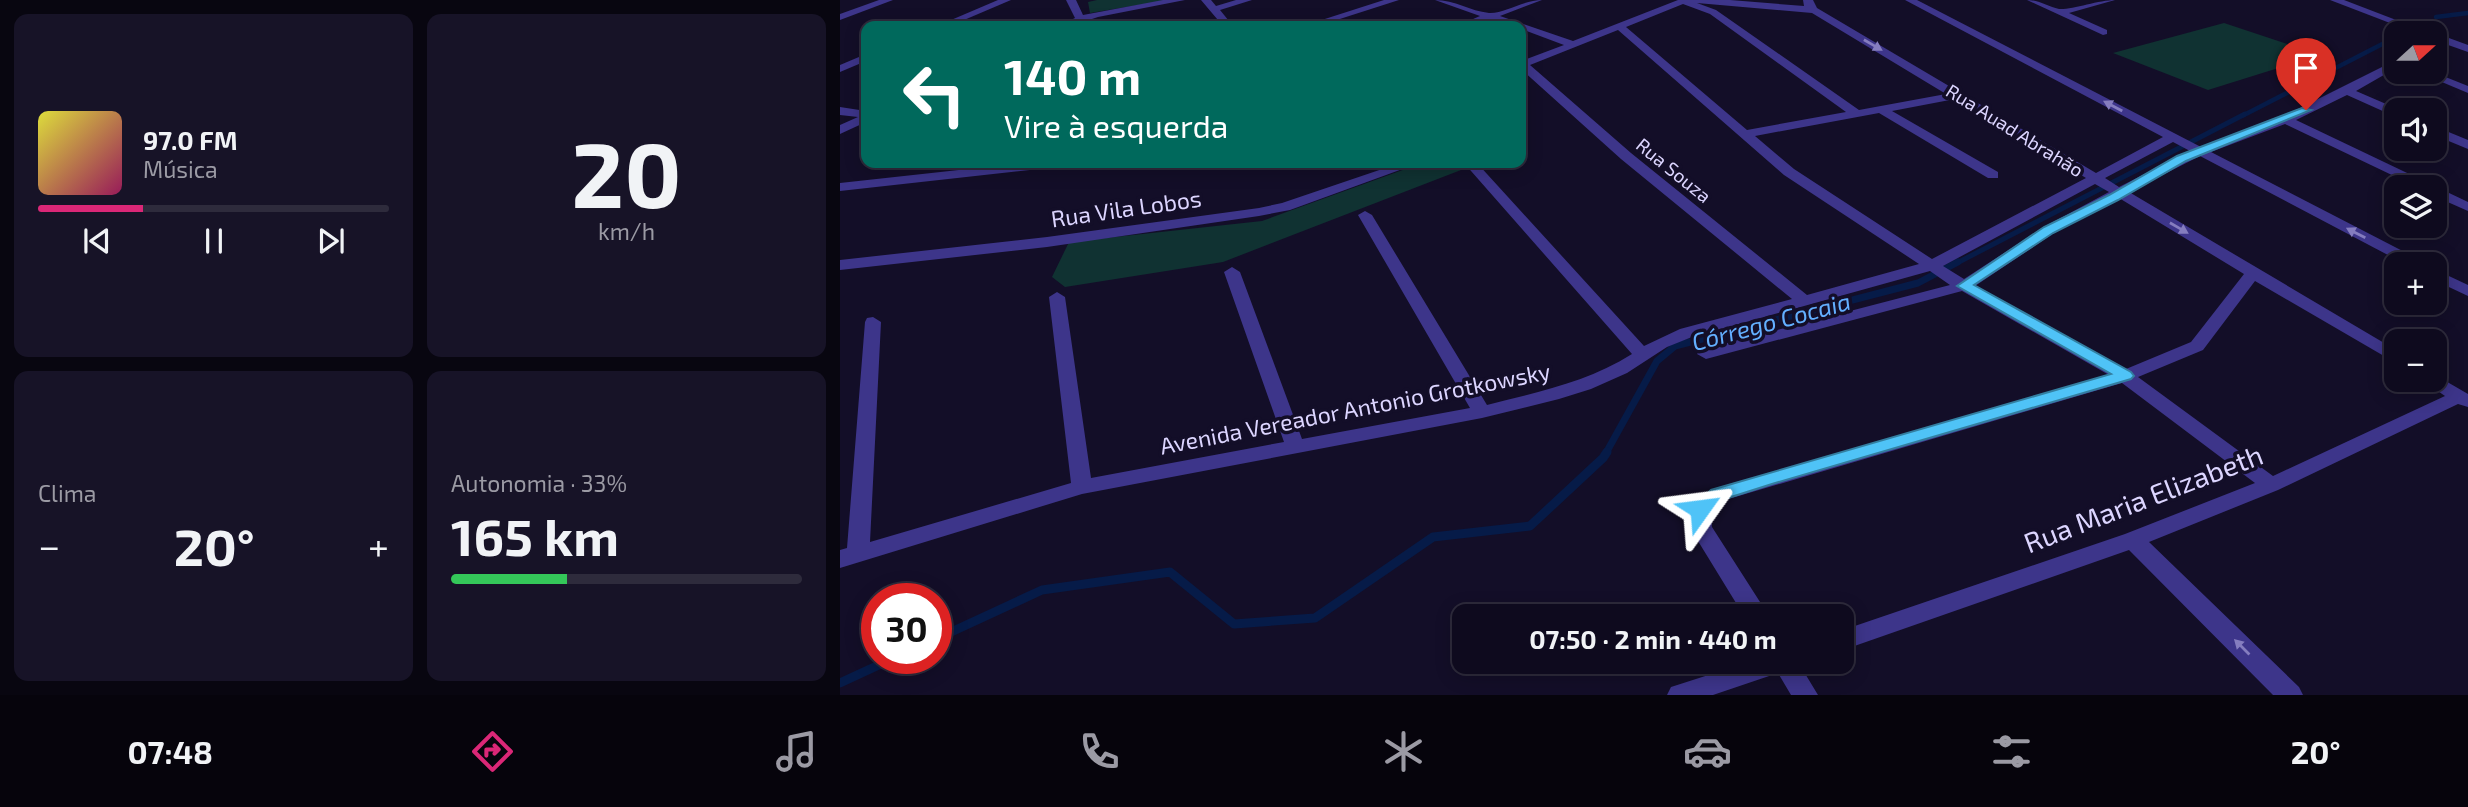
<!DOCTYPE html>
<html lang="pt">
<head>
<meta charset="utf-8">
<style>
	:root { --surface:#0e0a1e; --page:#171327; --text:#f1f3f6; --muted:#9b9aa4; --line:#2e2b3c; --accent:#db2777 }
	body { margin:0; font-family:"Exo 2",sans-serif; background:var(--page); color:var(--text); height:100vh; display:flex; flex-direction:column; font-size:26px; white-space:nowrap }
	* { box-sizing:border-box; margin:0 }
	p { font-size:23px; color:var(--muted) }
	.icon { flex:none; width:38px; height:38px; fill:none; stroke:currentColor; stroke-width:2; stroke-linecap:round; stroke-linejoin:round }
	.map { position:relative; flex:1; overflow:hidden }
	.panel { display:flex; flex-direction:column; gap:14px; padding:14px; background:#080610; width:840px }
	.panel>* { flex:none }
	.banner { position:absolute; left:21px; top:21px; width:665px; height:147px; border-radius:14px; box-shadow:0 4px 18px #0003,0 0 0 2px var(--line); background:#00695c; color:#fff; overflow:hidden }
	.needle { width:46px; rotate:69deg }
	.buttons { position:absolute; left:1544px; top:21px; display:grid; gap:14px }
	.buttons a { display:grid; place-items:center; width:63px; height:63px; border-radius:14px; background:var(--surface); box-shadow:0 4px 18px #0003,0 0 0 2px var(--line); font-size:35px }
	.speed { position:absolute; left:21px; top:583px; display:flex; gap:14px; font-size:35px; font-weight:700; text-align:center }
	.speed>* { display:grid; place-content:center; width:91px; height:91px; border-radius:50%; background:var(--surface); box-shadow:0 4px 18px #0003,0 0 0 2px var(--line); line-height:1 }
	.speed .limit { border:10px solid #d22; background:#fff; color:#111 }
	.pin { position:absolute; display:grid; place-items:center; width:60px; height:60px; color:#fff; margin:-72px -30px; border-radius:50% 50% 50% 0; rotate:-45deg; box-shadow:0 0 7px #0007 }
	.pin .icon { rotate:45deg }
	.me { position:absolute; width:77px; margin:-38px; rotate:59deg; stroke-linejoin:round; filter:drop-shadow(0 0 5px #0008) }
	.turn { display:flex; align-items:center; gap:24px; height:147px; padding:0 28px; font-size:32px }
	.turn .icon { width:91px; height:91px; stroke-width:2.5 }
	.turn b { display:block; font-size:49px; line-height:60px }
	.big { font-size:52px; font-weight:700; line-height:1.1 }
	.panel .tile { flex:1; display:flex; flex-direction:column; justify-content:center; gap:10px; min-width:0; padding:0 24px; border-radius:14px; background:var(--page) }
	.panel .dial { align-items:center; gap:0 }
	.dial b { font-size:91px; line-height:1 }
	.song { display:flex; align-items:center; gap:21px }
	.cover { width:84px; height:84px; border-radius:10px; background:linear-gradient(135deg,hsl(60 70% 55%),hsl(330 70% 35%)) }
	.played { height:7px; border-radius:4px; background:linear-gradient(90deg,var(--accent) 30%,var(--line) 30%) }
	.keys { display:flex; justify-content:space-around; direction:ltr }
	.heat { display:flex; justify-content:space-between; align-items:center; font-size:38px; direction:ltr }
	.charge { height:10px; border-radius:5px; background:linear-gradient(90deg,#34c759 33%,var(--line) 0) }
	.panel .tiles { flex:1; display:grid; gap:14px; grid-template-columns:repeat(2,1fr) }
	.trip { position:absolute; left:612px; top:604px; width:402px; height:70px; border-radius:14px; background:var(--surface); box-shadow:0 4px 18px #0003,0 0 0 2px var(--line); font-weight:700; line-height:70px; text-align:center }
	.tab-bar { display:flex; height:112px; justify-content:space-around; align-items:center; background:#06040c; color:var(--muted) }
	.tab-bar .icon { width:49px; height:49px }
	.tab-bar .selected { color:var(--accent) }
	.tab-bar b { font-size:32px; color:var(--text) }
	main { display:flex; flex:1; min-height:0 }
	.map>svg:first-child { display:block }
	.green { fill:#103232 }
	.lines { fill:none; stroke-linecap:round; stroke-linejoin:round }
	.stream-far3 { stroke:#061b48; stroke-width:4.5 }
	.stream-far2 { stroke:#061b48; stroke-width:5 }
	.stream-far1 { stroke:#061b48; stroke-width:7 }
	.stream { stroke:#061b48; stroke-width:9 }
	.minor { fill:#3d358a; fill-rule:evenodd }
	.oneway { fill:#857dbf }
	.route { fill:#4fc3f7; stroke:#337fa1; stroke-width:2 }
	.labels { text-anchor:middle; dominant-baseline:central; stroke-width:7; stroke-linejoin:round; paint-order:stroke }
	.far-street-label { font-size:19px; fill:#dcd5ff; stroke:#130e28 }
	.street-label { font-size:23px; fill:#dcd5ff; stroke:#130e28 }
	.water-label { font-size:24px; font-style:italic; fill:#63afff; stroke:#130e28 }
	.near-street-label { font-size:28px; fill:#dcd5ff; stroke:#130e28 }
</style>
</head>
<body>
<main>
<section class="panel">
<div class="tiles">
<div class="tile">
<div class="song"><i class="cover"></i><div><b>97.0 FM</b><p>Música</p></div></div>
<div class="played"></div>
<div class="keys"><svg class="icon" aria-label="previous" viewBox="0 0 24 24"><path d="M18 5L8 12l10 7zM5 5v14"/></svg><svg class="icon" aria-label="pause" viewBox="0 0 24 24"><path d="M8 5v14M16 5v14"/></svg><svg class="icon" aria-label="next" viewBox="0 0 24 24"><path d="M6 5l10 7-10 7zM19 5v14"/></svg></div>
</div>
<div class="tile dial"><b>20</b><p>km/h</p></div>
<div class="tile"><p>Clima</p>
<div class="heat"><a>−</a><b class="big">20°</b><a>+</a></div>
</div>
<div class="tile"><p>Autonomia · 33%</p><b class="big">165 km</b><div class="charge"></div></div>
</div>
</section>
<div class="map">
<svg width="1628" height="695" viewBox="0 0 1628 695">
	<rect width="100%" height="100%" fill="#130e28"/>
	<!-- green -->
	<g class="green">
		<polygon points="257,0 329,0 250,13 248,2"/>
		<polygon points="1384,23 1480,55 1368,90 1273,53"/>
		<polygon points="582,163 612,163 621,170 383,262 225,287 212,277 229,242 422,221"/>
	</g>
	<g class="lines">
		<!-- stream-far3 -->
		<g class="stream-far3">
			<polyline points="1596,17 1628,13"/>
			<polyline points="1402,116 1556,37"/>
		</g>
		<!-- stream-far2 -->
		<polyline class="stream-far2" points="1115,264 1405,114"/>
		<!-- stream-far1 -->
		<polyline class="stream-far1" points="766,453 817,361 835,346 1078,283 1118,262"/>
		<!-- stream -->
		<g class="stream">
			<polyline points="96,639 202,590 330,572 394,624 475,618 593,537 690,526 763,458 767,452"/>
			<polyline points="0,683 54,658"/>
		</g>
		<!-- minor -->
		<g class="minor">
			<polygon points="39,0 53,0 0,20 0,14"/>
			<polygon points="158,0 171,0 110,26 97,26"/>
			<polygon points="226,0 236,0 243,15 323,0 345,0 258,17 246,21 248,26 218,26 235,18"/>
			<polygon points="361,0 371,0 376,6 396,0 412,0 380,10 393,26 383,26"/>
			<polygon points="544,0 559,0 478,26 463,26"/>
			<path d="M595 0C615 0 630 11 649 13 664 14 683 0 702 0L660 16 733 41 838 0H890L964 6 963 0H973L977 8 1256 173 1323 137 1065 0H1077L1361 147 1442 117 1556 60V68L1516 91 1560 110H1556V117L1507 95 1456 120 1628 202V211L1594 196V187H1577L1445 124 1371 152 1582 261 1584 264H1565L1360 156 1289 192 1556 350V363L1415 281 1363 350 1298 377 1433 476 1605 396 1582 380H1594V375L1597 376 1628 394V407L1618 404 1438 490 1309 542 1459 687 1463 695H1433L1289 550 1003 650V630L1285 534 1415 483 1282 383 885 500 871 512 872 527 929 616H904L850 528 849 509 871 490 1269 375 1122 291 866 359 857 354 860 350 1110 285 1090 271 852 337 827 347 787 373 751 389 719 399 642 418 242 494 0 568V550L7 548 25 322 27 318 33 317 41 322 30 542 231 483 209 297 217 292 225 297 251 478 444 442 384 272 392 267 400 272 462 439 630 408 518 215 525 211 532 215 647 405C698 392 748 382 792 354L624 163H637L804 346 840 329 952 299 781 159 681 69V61L724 45 681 29V26C670 26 662 21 652 20 641 19 629 26 617 26L640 16ZM857 3 972 13 1106 94 1019 110 876 10ZM843 4 870 14 1006 112 907 130 786 27ZM778 30 944 175 1079 264 967 295 791 153 690 65ZM1115 99 1246 178 1092 259 954 169 915 136 1039 113 1148 178H1158V172L1052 111ZM1333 142 1350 151 1279 187 1265 178ZM1255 184 1269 192 1204 227 1124 279 1103 266ZM1279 198 1404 274 1351 342 1286 369 1135 286 1214 233Z"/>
			<path d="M1187 0C1200 0 1208 7 1219 9 1231 10 1259 0 1275 0L1229 13 1267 30V34L1263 35Z"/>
			<polygon points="1490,0 1504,0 1590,33 1576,33"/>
			<polygon points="1593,33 1598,34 1628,45 1628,52 1594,40"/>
			<polygon points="26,54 26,61 0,72 0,65"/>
			<polygon points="1578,72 1593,72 1628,86 1628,93"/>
			<polygon points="0,107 26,111 26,122 0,134 0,125 18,117 0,115"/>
			<polygon points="1594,126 1628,140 1628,149 1594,135"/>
			<polygon points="183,163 224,163 217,167 0,191 0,183"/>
			<polygon points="560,163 579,163 450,210 419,216 207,247 0,270 0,260 207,237 419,208 442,203"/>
			<polygon points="1594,269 1628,285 1628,296 1594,280"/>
			<polygon points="909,662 958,662 978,695 951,695 938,673 873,695 827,695 831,687"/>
		</g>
	</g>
	<!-- one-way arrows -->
	<defs><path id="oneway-solid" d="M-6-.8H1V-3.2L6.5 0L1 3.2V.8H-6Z" transform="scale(1.75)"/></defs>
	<g class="oneway">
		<use href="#oneway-solid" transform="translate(1033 45) rotate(30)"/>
		<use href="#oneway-solid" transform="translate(1273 106) rotate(-152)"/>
		<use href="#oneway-solid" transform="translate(1339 228) rotate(30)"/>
		<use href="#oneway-solid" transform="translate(1516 233) rotate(-153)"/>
		<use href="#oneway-solid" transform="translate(1402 647) rotate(-135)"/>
	</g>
	<!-- route -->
	<polygon class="route" points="1462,108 1471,110 1346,161 1278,200 1213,233 1134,285 1291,372 1294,376 1291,379 932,484 885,499 867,514 853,514 850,509 871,490 1271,374 1117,286 1204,227 1269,195 1337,156"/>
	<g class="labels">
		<!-- far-street labels -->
		<g class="far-street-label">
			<text transform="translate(1175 130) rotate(32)">Rua Auad Abrahão</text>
			<text transform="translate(834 170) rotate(39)">Rua Souza</text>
		</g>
		<!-- street labels -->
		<g class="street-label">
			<text transform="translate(286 208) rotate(-8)">Rua Vila Lobos</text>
			<text transform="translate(515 408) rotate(-11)">Avenida Vereador Antonio Grotkowsky</text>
		</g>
		<!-- water labels -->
		<g class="water-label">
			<text transform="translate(931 321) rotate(-15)">Córrego Cocaia</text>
		</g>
		<!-- near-street labels -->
		<g class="near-street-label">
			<text transform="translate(1303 498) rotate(-21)">Rua Maria Elizabeth</text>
		</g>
	</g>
</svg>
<div class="buttons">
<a><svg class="needle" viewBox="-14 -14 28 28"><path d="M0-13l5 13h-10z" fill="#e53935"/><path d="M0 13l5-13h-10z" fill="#9b9aa4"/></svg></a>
<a><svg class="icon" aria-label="sound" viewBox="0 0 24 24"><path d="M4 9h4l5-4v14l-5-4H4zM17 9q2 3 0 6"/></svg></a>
<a><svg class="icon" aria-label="layers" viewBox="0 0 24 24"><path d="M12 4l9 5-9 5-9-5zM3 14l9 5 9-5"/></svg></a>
<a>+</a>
<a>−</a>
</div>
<div class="speed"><div class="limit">30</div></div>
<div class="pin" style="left:1466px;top:110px;background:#d93025"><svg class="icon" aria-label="arrive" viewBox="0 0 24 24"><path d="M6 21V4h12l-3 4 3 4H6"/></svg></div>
<svg class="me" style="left:860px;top:509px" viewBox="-20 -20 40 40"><path d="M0-17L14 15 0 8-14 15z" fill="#4fc3f7" stroke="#fff" stroke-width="4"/></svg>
<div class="trip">07:50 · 2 min · 440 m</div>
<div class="banner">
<div class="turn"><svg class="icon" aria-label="left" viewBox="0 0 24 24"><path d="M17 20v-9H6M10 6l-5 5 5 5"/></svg><div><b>140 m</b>Vire à esquerda</div></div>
</div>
</div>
</main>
<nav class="tab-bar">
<b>07:48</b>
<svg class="icon selected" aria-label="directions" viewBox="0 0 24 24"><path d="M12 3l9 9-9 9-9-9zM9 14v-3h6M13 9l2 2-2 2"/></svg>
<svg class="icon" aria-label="music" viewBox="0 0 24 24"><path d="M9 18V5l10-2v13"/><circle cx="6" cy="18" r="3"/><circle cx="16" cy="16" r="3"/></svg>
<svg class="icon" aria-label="phone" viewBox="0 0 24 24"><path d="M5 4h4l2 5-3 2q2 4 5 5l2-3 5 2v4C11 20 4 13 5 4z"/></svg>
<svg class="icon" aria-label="climate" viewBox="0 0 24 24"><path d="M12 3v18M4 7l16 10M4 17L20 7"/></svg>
<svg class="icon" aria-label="car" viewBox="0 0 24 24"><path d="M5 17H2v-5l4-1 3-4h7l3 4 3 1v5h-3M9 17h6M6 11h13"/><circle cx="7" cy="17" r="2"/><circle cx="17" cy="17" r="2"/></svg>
<svg class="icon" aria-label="filters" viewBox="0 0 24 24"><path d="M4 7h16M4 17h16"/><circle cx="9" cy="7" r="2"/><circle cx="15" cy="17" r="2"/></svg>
<b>20°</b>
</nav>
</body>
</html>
